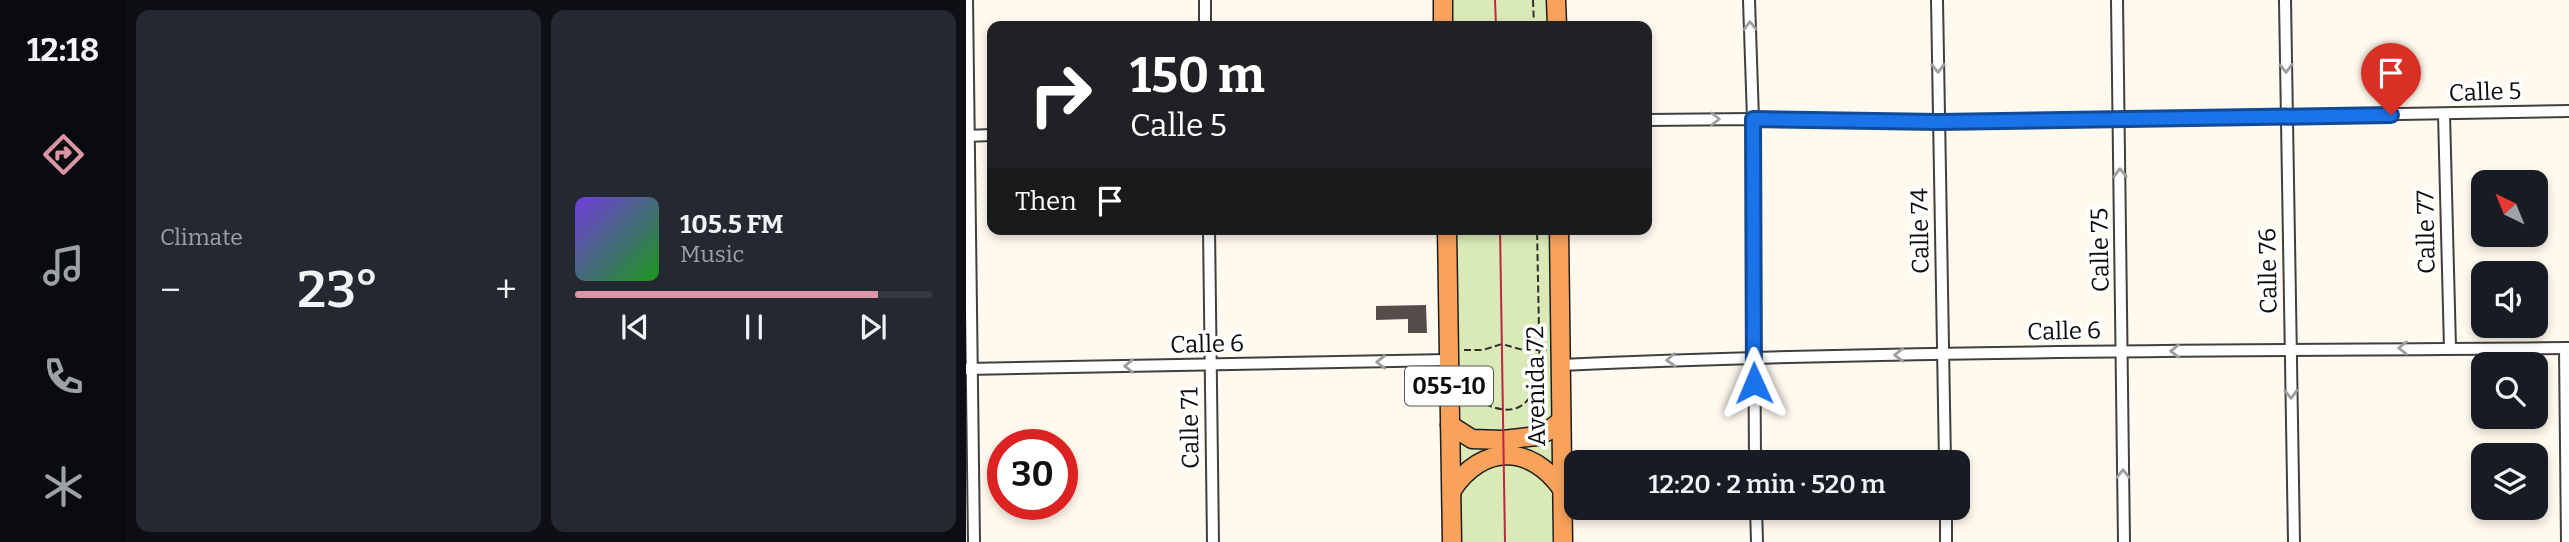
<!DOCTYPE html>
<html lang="en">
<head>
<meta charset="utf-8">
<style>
	:root { --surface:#171b24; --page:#242831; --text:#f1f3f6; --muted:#9ea1a6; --line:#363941; --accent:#da96a5 }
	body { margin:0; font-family:Bitter,serif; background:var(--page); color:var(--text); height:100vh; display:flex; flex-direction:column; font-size:26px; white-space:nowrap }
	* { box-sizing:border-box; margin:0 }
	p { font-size:23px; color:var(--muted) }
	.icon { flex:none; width:38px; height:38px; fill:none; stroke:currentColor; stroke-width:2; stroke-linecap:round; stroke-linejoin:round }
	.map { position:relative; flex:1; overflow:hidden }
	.panel { display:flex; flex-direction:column; gap:10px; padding:10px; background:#0d0f14; width:840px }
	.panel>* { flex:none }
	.hud { position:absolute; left:21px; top:21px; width:665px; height:214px; border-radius:14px; box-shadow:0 4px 10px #0003; background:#202124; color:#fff; overflow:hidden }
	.needle { width:46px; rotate:317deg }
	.buttons { position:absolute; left:1505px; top:170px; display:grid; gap:14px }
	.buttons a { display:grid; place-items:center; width:77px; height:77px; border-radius:14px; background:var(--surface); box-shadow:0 4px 10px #0003; font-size:35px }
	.speed { position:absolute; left:21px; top:429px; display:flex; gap:14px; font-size:35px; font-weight:700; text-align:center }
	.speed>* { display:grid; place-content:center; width:91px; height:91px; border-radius:50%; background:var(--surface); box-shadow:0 4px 10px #0003; line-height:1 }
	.speed .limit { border:10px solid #d22; background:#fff; color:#111 }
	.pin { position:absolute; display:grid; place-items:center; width:60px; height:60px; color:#fff; margin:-72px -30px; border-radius:50% 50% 50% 0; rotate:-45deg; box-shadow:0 0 7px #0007 }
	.pin .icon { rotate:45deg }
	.me { position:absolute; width:77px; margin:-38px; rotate:359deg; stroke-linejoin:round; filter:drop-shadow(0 0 5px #0008) }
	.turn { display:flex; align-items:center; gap:24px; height:147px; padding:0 28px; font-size:32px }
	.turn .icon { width:91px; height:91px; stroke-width:2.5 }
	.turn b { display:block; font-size:49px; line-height:60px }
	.then { display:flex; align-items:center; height:66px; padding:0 28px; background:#0003; gap:14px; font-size:26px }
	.big { font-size:52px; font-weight:600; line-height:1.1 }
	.panel .widget { flex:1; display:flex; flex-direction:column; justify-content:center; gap:10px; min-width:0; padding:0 24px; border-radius:14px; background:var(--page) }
	.song { display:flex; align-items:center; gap:21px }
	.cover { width:84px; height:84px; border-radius:10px; background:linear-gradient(135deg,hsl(260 70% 55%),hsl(120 70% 35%)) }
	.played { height:7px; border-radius:4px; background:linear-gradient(90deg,var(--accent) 85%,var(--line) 85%) }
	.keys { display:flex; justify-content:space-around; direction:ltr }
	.heat { display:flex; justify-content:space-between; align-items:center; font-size:38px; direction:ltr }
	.panel .tiles { flex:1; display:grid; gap:10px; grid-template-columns:repeat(2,1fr) }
	.trip { position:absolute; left:598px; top:450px; width:406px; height:70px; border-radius:14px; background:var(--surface); box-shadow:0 4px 10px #0003; font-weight:600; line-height:70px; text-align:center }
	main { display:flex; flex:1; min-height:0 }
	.tabs { display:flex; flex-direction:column; width:126px; justify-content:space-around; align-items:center; background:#090b0e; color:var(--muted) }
	.tabs .icon { width:49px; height:49px }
	.tabs .selected { color:var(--accent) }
	.tabs b { font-size:32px; color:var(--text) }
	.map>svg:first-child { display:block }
	.green { fill:#d9eab7 }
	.building { fill:#564d4a }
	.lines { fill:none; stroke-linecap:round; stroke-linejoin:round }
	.minor-casing { stroke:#404040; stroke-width:14 }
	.trunk-casing { stroke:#1e1e1e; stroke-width:21 }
	.path { stroke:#2f2f2f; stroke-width:2; stroke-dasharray:7 3.5; stroke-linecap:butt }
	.minor { stroke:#fff; stroke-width:10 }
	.trunk { stroke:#f8a25c; stroke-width:18 }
	.tram { stroke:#bf2442; stroke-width:2 }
	.oneway { stroke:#9e9e9e }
	.route-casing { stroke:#114b97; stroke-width:18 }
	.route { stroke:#1a73e8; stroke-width:12 }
	.labels { text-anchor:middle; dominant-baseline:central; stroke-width:7; stroke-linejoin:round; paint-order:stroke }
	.shield { fill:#fff; stroke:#565656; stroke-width:2 }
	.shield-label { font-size:23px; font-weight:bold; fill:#0d0d0d }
	.street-label { font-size:24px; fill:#0d0d0d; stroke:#fff }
</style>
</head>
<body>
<main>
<nav class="tabs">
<b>12:18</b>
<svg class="icon selected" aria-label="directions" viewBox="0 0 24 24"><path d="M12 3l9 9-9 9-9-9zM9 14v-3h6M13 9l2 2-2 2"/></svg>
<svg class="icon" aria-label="music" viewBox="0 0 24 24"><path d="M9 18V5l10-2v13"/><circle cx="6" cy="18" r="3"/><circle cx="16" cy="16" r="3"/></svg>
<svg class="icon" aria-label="phone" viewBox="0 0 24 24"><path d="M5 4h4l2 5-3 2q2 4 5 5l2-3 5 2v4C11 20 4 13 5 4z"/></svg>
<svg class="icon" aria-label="climate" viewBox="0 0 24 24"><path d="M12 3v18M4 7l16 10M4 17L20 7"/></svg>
</nav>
<section class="panel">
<div class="tiles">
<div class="widget"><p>Climate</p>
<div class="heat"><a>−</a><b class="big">23°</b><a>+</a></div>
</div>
<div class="widget">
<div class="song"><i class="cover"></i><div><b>105.5 FM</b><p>Music</p></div></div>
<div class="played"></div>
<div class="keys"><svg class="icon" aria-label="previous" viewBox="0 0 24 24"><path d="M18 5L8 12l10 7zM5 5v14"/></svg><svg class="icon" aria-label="pause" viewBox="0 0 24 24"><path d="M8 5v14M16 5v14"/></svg><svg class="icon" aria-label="next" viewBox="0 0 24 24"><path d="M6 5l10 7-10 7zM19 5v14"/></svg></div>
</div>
</div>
</section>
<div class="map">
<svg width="1603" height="542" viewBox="0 0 1603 542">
	<rect width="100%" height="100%" fill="#fff9ee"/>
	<!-- green -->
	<g class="green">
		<rect x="487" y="0" width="93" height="26"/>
		<polygon points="491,229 583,229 586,419 581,428 509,434 495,421"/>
		<path d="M494 437 586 438V464C555 444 525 436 495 465Z"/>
		<polygon points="557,462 578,480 586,496 586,542 495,542 495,493 500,482 517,466"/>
	</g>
	<!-- building -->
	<polygon class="building" points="460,305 461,333 442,333 442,319 410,320 410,306"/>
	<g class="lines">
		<defs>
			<g id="minor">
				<polyline points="1,0 8,542"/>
				<polyline points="239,0 239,26"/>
				<polyline points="783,0 787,119 789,462"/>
				<polyline points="971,0 979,462"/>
				<polyline points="1151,0 1158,542"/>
				<polyline points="1319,0 1328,542"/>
				<polyline points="1478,114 1484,348"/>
				<polyline points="681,120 787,119 973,122 1603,111"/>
				<polyline points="0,136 26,135"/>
				<polyline points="243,229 247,542"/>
				<polyline points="1599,348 1601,542"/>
				<path d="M595 365C931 350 1267 351 1603 348"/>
				<polyline points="0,369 483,360"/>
				<polyline points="790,508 791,542"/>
				<polyline points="980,508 980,542"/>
			</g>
			<g id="trunk">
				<polyline points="477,0 477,26"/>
				<polyline points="590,0 591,26"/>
				<polyline points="481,229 486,542"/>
				<polyline points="593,229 597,542"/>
				<polyline points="484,425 506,439 537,440 571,436 582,431 595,421"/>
				<path d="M486 490C516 444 565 444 596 489"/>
			</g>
		</defs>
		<!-- minor casing -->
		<use href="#minor" class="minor-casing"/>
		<!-- trunk casing -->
		<use href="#trunk" class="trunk-casing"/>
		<!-- path -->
		<g class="path">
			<polyline points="567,0 568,26"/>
			<polyline points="498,350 517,350 536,344 557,350 581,350"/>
			<path d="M499 381C501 385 503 392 507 395 517 406 540 414 553 407 564 401 568 391 574 381L571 229"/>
		</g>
		<!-- minor -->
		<use href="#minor" class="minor"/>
		<!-- trunk -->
		<use href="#trunk" class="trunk"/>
		<!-- tram -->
		<g class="tram">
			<polyline points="529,0 530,26"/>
			<polyline points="534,229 539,542"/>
		</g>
	</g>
	<!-- one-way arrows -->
	<defs><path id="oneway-chevron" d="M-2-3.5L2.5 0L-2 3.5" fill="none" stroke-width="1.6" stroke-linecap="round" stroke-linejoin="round" transform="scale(1.75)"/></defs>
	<g class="oneway">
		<use href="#oneway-chevron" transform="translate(784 26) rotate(-92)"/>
		<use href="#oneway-chevron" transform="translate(972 68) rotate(89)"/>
		<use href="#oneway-chevron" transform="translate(1320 68) rotate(89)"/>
		<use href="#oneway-chevron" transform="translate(749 119)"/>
		<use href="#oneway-chevron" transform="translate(1154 173) rotate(-91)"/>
		<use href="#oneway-chevron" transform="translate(1437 348) rotate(180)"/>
		<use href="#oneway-chevron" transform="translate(1209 351) rotate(179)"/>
		<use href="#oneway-chevron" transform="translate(933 355) rotate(179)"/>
		<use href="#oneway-chevron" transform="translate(705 360) rotate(177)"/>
		<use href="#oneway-chevron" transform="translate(415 362) rotate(179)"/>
		<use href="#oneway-chevron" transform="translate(163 366) rotate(179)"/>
		<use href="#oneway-chevron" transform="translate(1325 394) rotate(89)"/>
		<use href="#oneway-chevron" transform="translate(1157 474) rotate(-90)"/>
	</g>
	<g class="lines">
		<defs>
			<polyline id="route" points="788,383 787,119 973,122 1425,115"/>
		</defs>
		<!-- route casing -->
		<use href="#route" class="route-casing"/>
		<!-- route -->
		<use href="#route" class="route"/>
	</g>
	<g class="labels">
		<!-- shield labels -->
		<rect class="shield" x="439" y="366.5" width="88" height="39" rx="5"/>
		<g class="shield-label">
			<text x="483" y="386">055-10</text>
		</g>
		<!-- street labels -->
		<g class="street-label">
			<text transform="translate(1519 92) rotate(-2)">Calle 5</text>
			<text transform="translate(954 231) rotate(-91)">Calle 74</text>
			<text transform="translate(1460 232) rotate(-91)">Calle 77</text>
			<text transform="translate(1134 250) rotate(-91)">Calle 75</text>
			<text transform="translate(1302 271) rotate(-91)">Calle 76</text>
			<text transform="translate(1098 331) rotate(-1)">Calle 6</text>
			<text transform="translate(241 344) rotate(-1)">Calle 6</text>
			<text transform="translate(570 386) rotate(-91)">Avenida 72</text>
			<text transform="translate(224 428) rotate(-91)">Calle 71</text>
		</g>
	</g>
</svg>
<div class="buttons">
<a><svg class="needle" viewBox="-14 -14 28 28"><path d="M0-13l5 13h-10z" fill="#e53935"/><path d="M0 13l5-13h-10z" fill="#9ea1a6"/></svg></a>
<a><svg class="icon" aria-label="sound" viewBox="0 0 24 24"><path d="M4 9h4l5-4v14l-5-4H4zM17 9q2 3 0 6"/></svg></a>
<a><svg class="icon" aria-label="search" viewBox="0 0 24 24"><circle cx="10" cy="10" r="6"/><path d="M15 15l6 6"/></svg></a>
<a><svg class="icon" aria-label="layers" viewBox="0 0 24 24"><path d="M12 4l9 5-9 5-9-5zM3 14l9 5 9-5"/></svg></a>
</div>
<div class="speed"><div class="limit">30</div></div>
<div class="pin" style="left:1425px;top:115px;background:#d93025"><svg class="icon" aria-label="arrive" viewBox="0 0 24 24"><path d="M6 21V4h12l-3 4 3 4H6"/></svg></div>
<svg class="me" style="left:788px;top:383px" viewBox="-20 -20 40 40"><path d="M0-17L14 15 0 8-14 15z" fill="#1a73e8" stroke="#fff" stroke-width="4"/></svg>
<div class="trip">12:20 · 2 min · 520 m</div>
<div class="hud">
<div class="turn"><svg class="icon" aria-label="right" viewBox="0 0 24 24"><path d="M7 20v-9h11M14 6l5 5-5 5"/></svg><div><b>150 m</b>Calle 5</div></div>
<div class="then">Then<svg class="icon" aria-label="arrive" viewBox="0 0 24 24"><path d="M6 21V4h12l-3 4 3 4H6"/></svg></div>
</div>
</div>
</main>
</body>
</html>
